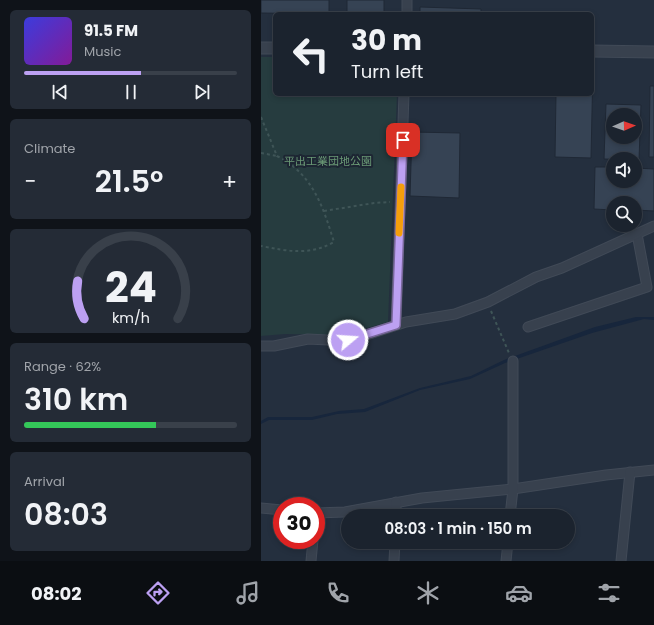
<!DOCTYPE html>
<html lang="en">
<head>
<meta charset="utf-8">
<style>
	:root { --surface:#1b232e; --page:#242b36; --text:#f1f3f6; --muted:#a0a4aa; --line:#39404a; --accent:#bca0f2 }
	body { margin:0; font-family:Poppins,"Noto Sans JP",sans-serif; background:var(--page); color:var(--text); height:100vh; display:flex; flex-direction:column; font-size:15px; white-space:nowrap }
	* { box-sizing:border-box; margin:0 }
	p { font-size:13px; color:var(--muted) }
	.icon { flex:none; width:22px; height:22px; fill:none; stroke:currentColor; stroke-width:2; stroke-linecap:round; stroke-linejoin:round }
	.map { position:relative; flex:1; overflow:hidden }
	.drawer { display:flex; flex-direction:column; gap:10px; padding:10px; background:#0f1319; width:261px }
	.drawer>* { flex:none }
	.guide { position:absolute; left:12px; top:12px; width:321px; height:84px; border-radius:6px; box-shadow:0 2px 6px #0003,0 0 0 1px var(--line); background:#1b232e; color:var(--text); overflow:hidden }
	.needle { width:26px; rotate:88deg }
	.fabs { position:absolute; left:345px; top:108px; display:grid; gap:8px }
	.fabs a { display:grid; place-items:center; width:36px; height:36px; border-radius:50%; background:var(--surface); box-shadow:0 2px 6px #0003,0 0 0 1px var(--line); font-size:20px }
	.speed { position:absolute; left:12px; top:497px; display:flex; gap:8px; font-size:20px; font-weight:700; text-align:center }
	.speed>* { display:grid; place-content:center; width:52px; height:52px; border-radius:50%; background:var(--surface); box-shadow:0 2px 6px #0003,0 0 0 1px var(--line); line-height:1 }
	.speed .limit { border:6px solid #d22; background:#fff; color:#111 }
	.pin { position:absolute; display:grid; place-items:center; width:34px; height:34px; color:#fff; margin:-17px; border-radius:8px; box-shadow:0 2px 6px #0006 }
	.me { position:absolute; width:44px; margin:-22px; rotate:72deg; stroke-linejoin:round; filter:drop-shadow(0 0 3px #0008) }
	.turn { display:flex; align-items:center; gap:14px; height:84px; padding:0 12px; font-size:18px }
	.turn .icon { width:52px; height:52px; stroke-width:2.5 }
	.turn b { display:block; font-size:28px; line-height:34px }
	.big { font-size:30px; font-weight:600; line-height:1.1 }
	.drawer .tile { flex:1; display:flex; flex-direction:column; justify-content:center; gap:6px; min-width:0; padding:0 14px; border-radius:6px; background:var(--page) }
	.drawer .dial { align-items:center; gap:0 }
	.dial svg { height:104px; overflow:visible; fill:none; stroke:var(--line); stroke-width:7; stroke-linecap:round; text-anchor:middle }
	.dial text { fill:var(--text); stroke:none }
	.song { display:flex; align-items:center; gap:12px }
	.cover { width:48px; height:48px; border-radius:6px; background:linear-gradient(135deg,hsl(240 70% 55%),hsl(290 70% 35%)) }
	.played { height:4px; border-radius:2px; background:linear-gradient(90deg,var(--accent) 55%,var(--line) 55%) }
	.keys { display:flex; justify-content:space-around; direction:ltr }
	.heat { display:flex; justify-content:space-between; align-items:center; font-size:22px; direction:ltr }
	.charge { height:6px; border-radius:3px; background:linear-gradient(90deg,#34c759 62%,var(--line) 0) }
	.trip { position:absolute; left:80px; top:509px; width:234px; height:40px; border-radius:20px; background:var(--surface); box-shadow:0 2px 6px #0003,0 0 0 1px var(--line); font-weight:600; line-height:40px; text-align:center }
	.menu { display:flex; height:64px; justify-content:space-around; align-items:center; background:#0b0e12; color:var(--muted) }
	.menu .icon { width:28px; height:28px }
	.menu .on { color:var(--accent) }
	.menu b { font-size:18px; color:var(--text) }
	main { display:flex; flex:1; min-height:0 }
	.map>svg:first-child { display:block }
	.green { fill:#263c3f }
	.water { fill:#17263c }
	.building { fill:#364354; stroke:#1f2835; fill-rule:evenodd }
	.lines { fill:none; stroke-linecap:round; stroke-linejoin:round }
	.minor-casing { stroke:#414a57; stroke-width:11 }
	.tertiary-casing { stroke:#414a57; stroke-width:13 }
	.path { stroke:#3f5557; stroke-width:2; stroke-dasharray:3 3; stroke-linecap:butt }
	.minor { stroke:#38414e; stroke-width:9 }
	.tertiary { stroke:#38414e; stroke-width:11 }
	.route-casing { stroke:#7a689d; stroke-width:10 }
	.route { stroke:#bca0f2; stroke-width:7 }
	.slow { stroke:#f59e0b; stroke-width:7 }
	.labels { text-anchor:middle; dominant-baseline:central; stroke-width:4; stroke-linejoin:round; paint-order:stroke }
	.park-label { font-size:11px; fill:#6b9a76; stroke:#1d2633 }
</style>
</head>
<body>
<main>
<section class="drawer">
<div class="tile">
<div class="song"><i class="cover"></i><div><b>91.5 FM</b><p>Music</p></div></div>
<div class="played"></div>
<div class="keys"><svg class="icon" aria-label="previous" viewBox="0 0 24 24"><path d="M18 5L8 12l10 7zM5 5v14"/></svg><svg class="icon" aria-label="pause" viewBox="0 0 24 24"><path d="M8 5v14M16 5v14"/></svg><svg class="icon" aria-label="next" viewBox="0 0 24 24"><path d="M6 5l10 7-10 7zM19 5v14"/></svg></div>
</div>
<div class="tile"><p>Climate</p>
<div class="heat"><a>−</a><b class="big">21.5°</b><a>+</a></div>
</div>
<div class="tile dial"><svg viewBox="0 0 100 80">
<path d="M14 69A42 42 0 1 1 86 69"/>
<path d="M14 69A42 42 0 0 1 9 40" stroke="#bca0f2"/>
<text x="50" y="56" font-size="32" font-weight="700">24</text>
<text x="50" y="72" font-size="11">km/h</text>
</svg></div>
<div class="tile"><p>Range · 62%</p><b class="big">310 km</b><div class="charge"></div></div>
<div class="tile"><p>Arrival</p><b class="big">08:03</b></div>
</section>
<div class="map">
<svg width="393" height="561" viewBox="0 0 393 561">
	<rect width="100%" height="100%" fill="#242f3e"/>
	<!-- green -->
	<polygon class="green" points="0,57 14,57 14,94 136,94 127,322 81,335 24,334 0,336"/>
	<!-- water -->
	<polygon class="water" points="375,317 393,317 393,320 383,319 331,333 244,363 209,379 159,390 104,412 76,414 51,420 8,420 0,424 0,421 7,417 51,417 78,411 103,409 159,388 210,376 243,360 334,327"/>
	<!-- building -->
	<g class="building">
		<polygon points="0,0 68,0 68,14 0,13"/>
		<rect x="86" y="0" width="37" height="14"/>
		<polygon points="159,7 220,9 220,14 159,14"/>
		<polygon points="331,66 332,66 330,158 294,157 295,94 331,94"/>
		<polygon points="389,86 393,86 393,157 388,157"/>
		<path d="M345 104 380 105 378 160 343 159ZM352 115H374V137H352Z"/>
		<polygon points="151,132 199,133 198,198 149,196"/>
		<polygon points="334,167 352,167 352,181 374,181 374,168 393,169 393,211 374,210 374,203 352,203 352,210 333,209"/>
	</g>
	<g class="lines">
		<defs>
			<g id="minor">
				<polyline points="146,14 146,0"/>
				<polyline points="135,325 143,94"/>
				<polyline points="267,327 386,287 376,234"/>
				<polyline points="0,346 13,346 47,339 87,341 145,322 194,314 227,302 275,277 301,268 393,226"/>
				<polyline points="0,508 21,510"/>
				<polyline points="55,513 84,512 161,498 252,489 345,475 393,470"/>
				<polyline points="135,516 135,502"/>
				<polyline points="249,516 252,489 252,361"/>
				<polyline points="50,561 52,540"/>
				<polyline points="133,561 134,542"/>
				<polyline points="245,561 247,542"/>
				<polyline points="360,561 369,472"/>
			</g>
			<g id="tertiary">
				<polyline points="0,48 14,48"/>
				<polyline points="331,51 393,52"/>
			</g>
		</defs>
		<!-- minor casing -->
		<use href="#minor" class="minor-casing"/>
		<!-- tertiary casing -->
		<use href="#tertiary" class="tertiary-casing"/>
		<!-- path -->
		<g class="path">
			<path d="M0 117 16 156C52 174 62 207 73 242 48 256 27 251 0 246"/>
			<polyline points="0,153 16,156"/>
			<polyline points="63,211 113,203 129,202"/>
			<polyline points="230,311 248,353"/>
		</g>
		<!-- minor -->
		<use href="#minor" class="minor"/>
		<!-- tertiary -->
		<use href="#tertiary" class="tertiary"/>
	</g>
	<g class="lines">
		<defs>
			<polyline id="route" points="87,340 135,325 142,140"/>
		</defs>
		<!-- route casing -->
		<use href="#route" class="route-casing"/>
		<!-- route -->
		<use href="#route" class="route"/>
		<!-- slow -->
		<polyline class="slow" points="138,233 140,187"/>
	</g>
	<g class="labels">
		<!-- park labels -->
		<g class="park-label">
			<text x="67" y="161">平出工業団地公園</text>
		</g>
	</g>
</svg>
<div class="fabs">
<a><svg class="needle" viewBox="-14 -14 28 28"><path d="M0-13l5 13h-10z" fill="#e53935"/><path d="M0 13l5-13h-10z" fill="#a0a4aa"/></svg></a>
<a><svg class="icon" aria-label="sound" viewBox="0 0 24 24"><path d="M4 9h4l5-4v14l-5-4H4zM17 9q2 3 0 6"/></svg></a>
<a><svg class="icon" aria-label="search" viewBox="0 0 24 24"><circle cx="10" cy="10" r="6"/><path d="M15 15l6 6"/></svg></a>
</div>
<div class="speed"><div class="limit">30</div></div>
<div class="pin" style="left:142px;top:140px;background:#d93025"><svg class="icon" aria-label="arrive" viewBox="0 0 24 24"><path d="M6 21V4h12l-3 4 3 4H6"/></svg></div>
<svg class="me" style="left:87px;top:340px" viewBox="-20 -20 40 40"><circle r="17" fill="#bca0f2" stroke="#fff" stroke-width="3"/><path d="M0-11L8 9 0 5-8 9z" fill="#fff"/></svg>
<div class="trip">08:03 · 1 min · 150 m</div>
<div class="guide">
<div class="turn"><svg class="icon" aria-label="left" viewBox="0 0 24 24"><path d="M17 20v-9H6M10 6l-5 5 5 5"/></svg><div><b>30 m</b>Turn left</div></div>
</div>
</div>
</main>
<nav class="menu">
<b>08:02</b>
<svg class="icon on" aria-label="directions" viewBox="0 0 24 24"><path d="M12 3l9 9-9 9-9-9zM9 14v-3h6M13 9l2 2-2 2"/></svg>
<svg class="icon" aria-label="music" viewBox="0 0 24 24"><path d="M9 18V5l10-2v13"/><circle cx="6" cy="18" r="3"/><circle cx="16" cy="16" r="3"/></svg>
<svg class="icon" aria-label="phone" viewBox="0 0 24 24"><path d="M5 4h4l2 5-3 2q2 4 5 5l2-3 5 2v4C11 20 4 13 5 4z"/></svg>
<svg class="icon" aria-label="climate" viewBox="0 0 24 24"><path d="M12 3v18M4 7l16 10M4 17L20 7"/></svg>
<svg class="icon" aria-label="car" viewBox="0 0 24 24"><path d="M5 17H2v-5l4-1 3-4h7l3 4 3 1v5h-3M9 17h6M6 11h13"/><circle cx="7" cy="17" r="2"/><circle cx="17" cy="17" r="2"/></svg>
<svg class="icon" aria-label="filters" viewBox="0 0 24 24"><path d="M4 7h16M4 17h16"/><circle cx="9" cy="7" r="2"/><circle cx="15" cy="17" r="2"/></svg>
</nav>
</body>
</html>
